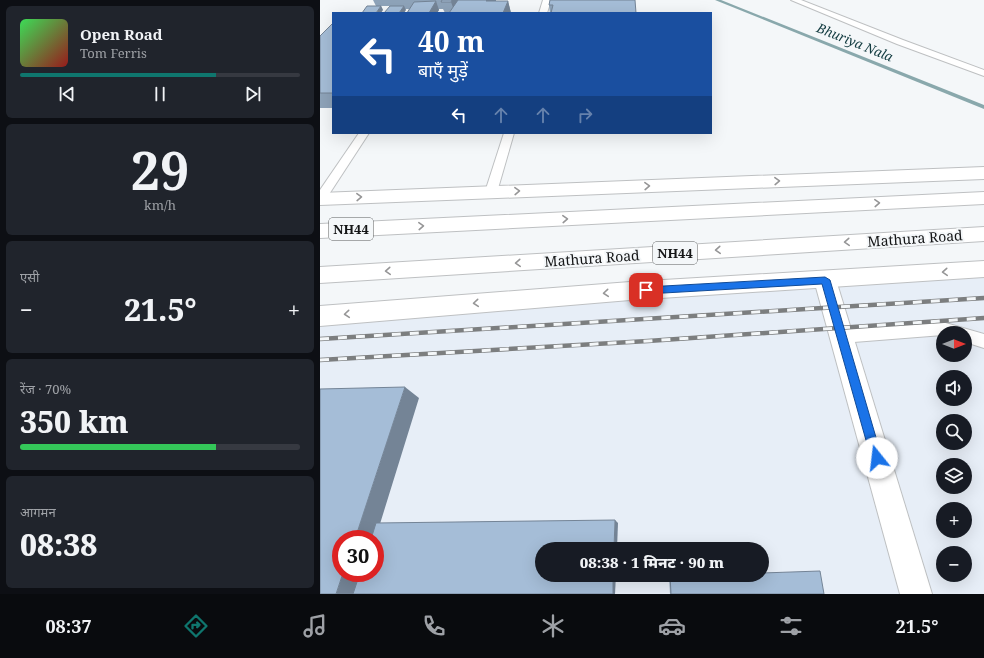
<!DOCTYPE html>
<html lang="hi">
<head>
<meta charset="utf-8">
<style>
	:root { --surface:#171b24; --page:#20242c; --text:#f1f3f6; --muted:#9ea1a6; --line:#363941; --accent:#0f766e }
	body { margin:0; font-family:"Noto Serif","Noto Sans Devanagari",serif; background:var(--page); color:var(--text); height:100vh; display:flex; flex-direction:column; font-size:15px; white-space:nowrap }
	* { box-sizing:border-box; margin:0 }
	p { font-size:13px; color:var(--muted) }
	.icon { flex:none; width:22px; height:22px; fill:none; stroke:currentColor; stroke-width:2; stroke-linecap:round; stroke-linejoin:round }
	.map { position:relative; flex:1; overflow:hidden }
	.side { display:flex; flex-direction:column; gap:6px; padding:6px; background:#0d0f14; width:320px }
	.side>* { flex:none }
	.banner { position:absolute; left:12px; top:12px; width:380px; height:122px; border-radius:0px; box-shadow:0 4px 16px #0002; background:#1a4fa0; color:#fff; overflow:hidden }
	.needle { width:26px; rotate:90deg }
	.buttons { position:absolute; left:616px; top:326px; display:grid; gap:8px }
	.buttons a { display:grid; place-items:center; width:36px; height:36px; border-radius:50%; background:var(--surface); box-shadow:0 4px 16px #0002; font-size:20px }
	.speed { position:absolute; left:12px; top:530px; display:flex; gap:8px; font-size:20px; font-weight:700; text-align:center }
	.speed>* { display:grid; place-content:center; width:52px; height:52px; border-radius:50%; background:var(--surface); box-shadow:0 4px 16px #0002; line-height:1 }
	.speed .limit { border:6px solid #d22; background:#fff; color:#111 }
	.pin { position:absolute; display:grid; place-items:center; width:34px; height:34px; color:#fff; margin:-17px; border-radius:8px; box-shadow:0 2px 6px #0006 }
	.me { position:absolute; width:44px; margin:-22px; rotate:344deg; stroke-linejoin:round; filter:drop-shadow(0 0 3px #0008) }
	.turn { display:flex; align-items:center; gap:14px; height:84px; padding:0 20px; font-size:18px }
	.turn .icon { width:52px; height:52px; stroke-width:2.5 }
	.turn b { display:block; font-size:28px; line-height:34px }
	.lanes { display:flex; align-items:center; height:38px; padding:0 20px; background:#0003; justify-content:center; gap:20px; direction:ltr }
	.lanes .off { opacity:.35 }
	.big { font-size:30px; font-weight:800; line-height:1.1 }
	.side .tile { flex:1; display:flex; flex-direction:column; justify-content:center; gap:6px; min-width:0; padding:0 14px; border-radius:6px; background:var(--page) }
	.side .dial { align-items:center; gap:0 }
	.dial b { font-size:52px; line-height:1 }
	.song { display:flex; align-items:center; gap:12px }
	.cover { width:48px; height:48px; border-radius:6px; background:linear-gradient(135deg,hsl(130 70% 55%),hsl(0 70% 35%)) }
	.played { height:4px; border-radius:2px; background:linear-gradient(90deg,var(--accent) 70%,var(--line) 70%) }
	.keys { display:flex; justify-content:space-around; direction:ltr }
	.heat { display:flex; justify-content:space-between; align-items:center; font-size:22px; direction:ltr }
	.charge { height:6px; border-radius:3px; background:linear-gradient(90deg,#34c759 70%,var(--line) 0) }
	.trip { position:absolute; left:215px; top:542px; width:234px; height:40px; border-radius:20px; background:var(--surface); box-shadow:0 4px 16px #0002; font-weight:800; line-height:40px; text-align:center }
	.tabs { display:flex; height:64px; justify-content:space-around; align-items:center; background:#090b0e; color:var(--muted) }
	.tabs .icon { width:28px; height:28px }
	.tabs .on { color:var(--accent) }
	.tabs b { font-size:18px; color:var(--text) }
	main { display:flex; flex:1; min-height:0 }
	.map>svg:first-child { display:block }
	.built { fill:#e7eef7; fill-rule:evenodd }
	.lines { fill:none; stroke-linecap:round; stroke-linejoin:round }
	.stream { fill:#89a8ac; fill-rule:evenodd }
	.service-casing { stroke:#bec0c2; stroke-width:2 }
	.minor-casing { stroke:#bec0c2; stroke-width:2 }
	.secondary-casing { stroke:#bec0c2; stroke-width:2 }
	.trunk-casing { stroke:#bec0c2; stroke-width:2 }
	.service { fill:#fff; fill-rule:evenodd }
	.minor { fill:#fff; fill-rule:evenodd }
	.secondary { fill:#fff; fill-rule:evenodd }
	.trunk { fill:#fff; fill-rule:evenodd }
	.rail-casing { stroke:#7c7e7f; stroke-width:4.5 }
	.rail { stroke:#f4f7f9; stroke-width:3; stroke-dasharray:9; stroke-linecap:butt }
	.wall { fill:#8ea3b9 }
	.shaded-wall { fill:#748496 }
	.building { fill:#a5bdd7; stroke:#748496 }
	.oneway { stroke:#969697 }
	.route { fill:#1a73e8; stroke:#114b97 }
	.labels { text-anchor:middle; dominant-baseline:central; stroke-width:4; stroke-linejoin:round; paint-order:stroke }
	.far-water-label { font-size:13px; font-style:italic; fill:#133c41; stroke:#f4f7f9 }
	.shield { fill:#f4f7f9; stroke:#585a5b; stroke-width:1 }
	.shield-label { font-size:13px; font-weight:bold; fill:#151617 }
	.street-label { font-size:14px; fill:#151617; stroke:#f4f7f9 }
</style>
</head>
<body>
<main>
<section class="side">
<div class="tile">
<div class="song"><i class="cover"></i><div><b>Open Road</b><p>Tom Ferris</p></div></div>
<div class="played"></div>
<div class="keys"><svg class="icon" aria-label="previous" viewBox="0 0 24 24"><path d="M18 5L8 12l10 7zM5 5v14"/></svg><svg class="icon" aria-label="pause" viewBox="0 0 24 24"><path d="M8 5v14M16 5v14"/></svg><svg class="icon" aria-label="next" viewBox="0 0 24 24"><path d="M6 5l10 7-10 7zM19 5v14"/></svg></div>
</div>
<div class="tile dial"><b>29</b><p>km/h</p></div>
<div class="tile"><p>एसी</p>
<div class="heat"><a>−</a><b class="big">21.5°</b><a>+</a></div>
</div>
<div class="tile"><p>रेंज · 70%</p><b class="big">350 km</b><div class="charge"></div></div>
<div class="tile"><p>आगमन</p><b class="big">08:38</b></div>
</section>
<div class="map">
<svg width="664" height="594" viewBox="0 0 664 594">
	<rect width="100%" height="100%" fill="#f4f7f9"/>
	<!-- built -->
	<path class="built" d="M664 266V594H0V305ZM623 333H645V355H623ZM623 377H645V399H623ZM623 421H645V443H623ZM623 465H645V487H623ZM623 509H645V531H623ZM21 539H55V573H21ZM222 549H442V575H222ZM623 553H645V575H623Z"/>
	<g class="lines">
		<!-- stream -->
		<polygon class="stream" points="395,0 401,0 664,105 664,109"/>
		<defs>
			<g id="service">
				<polygon points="223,0 231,0 227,13 219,13"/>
				<polygon points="471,0 481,0 583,40 664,70 664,76 577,44"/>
				<polygon points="39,133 49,133 4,202 0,203 0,190"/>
				<polygon points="184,133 194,133 177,192 175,195 167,195 165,192"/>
				<polygon points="622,322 664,334 664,348 645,342 645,333 623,333 623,335 521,343 516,341 514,336 516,331 521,329"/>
			</g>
			<polygon id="minor" points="505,271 513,274 516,280 612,594 580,594 494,280 497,274"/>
			<g id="secondary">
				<polygon points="664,167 664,179 0,205 0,193"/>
				<polygon points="664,261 664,277 310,300 0,326 0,306 310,282"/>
			</g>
			<g id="trunk">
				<polygon points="664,192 664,204 0,238 0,224"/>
				<polygon points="664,227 664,241 0,283 0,267"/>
			</g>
		</defs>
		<!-- service casing -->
		<use href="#service" class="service-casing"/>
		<!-- minor casing -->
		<use href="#minor" class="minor-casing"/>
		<!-- secondary casing -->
		<use href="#secondary" class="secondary-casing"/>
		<!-- trunk casing -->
		<use href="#trunk" class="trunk-casing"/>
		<!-- service -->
		<use href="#service" class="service"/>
		<!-- minor -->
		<use href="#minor" class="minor"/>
		<!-- secondary -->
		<use href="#secondary" class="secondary"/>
		<!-- trunk -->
		<use href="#trunk" class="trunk"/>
		<defs>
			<g id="rail">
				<polyline points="0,339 664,298"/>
				<polyline points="0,360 328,341 664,318"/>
			</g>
		</defs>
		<!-- rail casing -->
		<use href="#rail" class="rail-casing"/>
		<!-- rail -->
		<use href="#rail" class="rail"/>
	</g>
	<!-- wall -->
	<g class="wall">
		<polygon points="53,0 176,0 176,1 188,1 191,13 125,13 123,9 119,9 119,10 117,13 87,13 89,9 85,9 86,10 70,6 61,6 63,10 56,6"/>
		<polygon points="230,0 316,13 230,13 229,5"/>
		<polygon points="13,24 13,108 0,108 0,36"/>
		<polygon points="349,575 442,575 504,594 350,594"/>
	</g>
	<!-- shaded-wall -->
	<g class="shaded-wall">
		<polygon points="132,0 143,0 135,13 131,2"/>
		<polygon points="167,0 176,0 176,1 166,1"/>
		<polygon points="116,1 119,10 117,13 109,13"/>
		<polygon points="188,1 191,13 183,13"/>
		<polygon points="61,6 63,10 61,13 56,13"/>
		<polygon points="84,6 86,10 84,13 79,13"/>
		<polygon points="85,387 99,398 55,540 55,539 35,539"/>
		<polygon points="295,520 298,523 297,549 294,549"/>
		<polygon points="23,573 45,573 38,594 16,594"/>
		<polygon points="293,575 296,575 295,594 293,594"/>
	</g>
	<!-- building -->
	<g class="building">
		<polygon points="122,0 132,0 131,2 121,2"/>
		<polygon points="138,0 167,0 166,1 188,1 183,13 129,13"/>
		<polygon points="230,0 315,0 316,13 231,13 233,5 229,5"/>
		<polygon points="116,1 109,13 87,13 94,2"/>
		<polygon points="47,6 61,6 56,13 42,13"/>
		<polygon points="70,6 84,6 79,13 64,13"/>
		<polygon points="12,24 13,24 13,93 0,93 0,36"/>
		<polygon points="85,387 35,539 21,539 21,573 23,573 16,594 0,594 0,389"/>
		<polygon points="295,520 294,549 222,549 222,575 293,575 293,594 33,594 40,573 55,573 55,539 51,539 56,523"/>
		<polygon points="500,571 504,594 351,594 350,575 442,575 442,573"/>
	</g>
	<!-- one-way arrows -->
	<defs><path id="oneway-chevron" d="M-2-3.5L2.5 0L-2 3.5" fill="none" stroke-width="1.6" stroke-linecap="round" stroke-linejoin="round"/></defs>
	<g class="oneway">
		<use href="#oneway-chevron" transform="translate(457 181) rotate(-2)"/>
		<use href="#oneway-chevron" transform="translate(327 186) rotate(-2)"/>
		<use href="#oneway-chevron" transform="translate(197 191) rotate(-2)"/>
		<use href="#oneway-chevron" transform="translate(39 197) rotate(-2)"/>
		<use href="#oneway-chevron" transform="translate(557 203) rotate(-3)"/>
		<use href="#oneway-chevron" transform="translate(245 219) rotate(-3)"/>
		<use href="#oneway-chevron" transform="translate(101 226) rotate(-3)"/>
		<use href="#oneway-chevron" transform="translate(527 242) rotate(176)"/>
		<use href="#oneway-chevron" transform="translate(398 250) rotate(176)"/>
		<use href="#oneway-chevron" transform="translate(198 263) rotate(176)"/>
		<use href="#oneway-chevron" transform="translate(68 271) rotate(176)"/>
		<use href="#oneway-chevron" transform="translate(625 272) rotate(176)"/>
		<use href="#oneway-chevron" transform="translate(286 293) rotate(175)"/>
		<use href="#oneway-chevron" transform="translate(156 303) rotate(175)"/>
		<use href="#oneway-chevron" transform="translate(27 314) rotate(175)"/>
	</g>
	<!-- route -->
	<polygon class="route" points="505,277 510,280 562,458 561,462 557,463 553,462 551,458 502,284 326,294 321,290 326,287"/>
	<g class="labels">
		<!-- far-water labels -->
		<g class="far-water-label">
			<text transform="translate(535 42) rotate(22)">Bhuriya Nala</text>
		</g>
		<!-- shield labels -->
		<g class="shield">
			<rect x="9" y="218" width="44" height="22" rx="3"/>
			<rect x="333" y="242" width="44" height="22" rx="3"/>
		</g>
		<g class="shield-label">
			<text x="31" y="229">NH44</text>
			<text x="355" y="253">NH44</text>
		</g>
		<!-- street labels -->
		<g class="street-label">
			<text transform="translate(595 238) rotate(-4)">Mathura Road</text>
			<text transform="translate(272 258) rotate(-4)">Mathura Road</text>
		</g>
	</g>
</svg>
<div class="buttons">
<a><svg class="needle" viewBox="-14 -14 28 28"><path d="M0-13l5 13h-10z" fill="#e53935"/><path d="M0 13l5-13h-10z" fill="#9ea1a6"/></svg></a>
<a><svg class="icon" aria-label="sound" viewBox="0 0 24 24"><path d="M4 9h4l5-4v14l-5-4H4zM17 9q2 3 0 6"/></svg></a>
<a><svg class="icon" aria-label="search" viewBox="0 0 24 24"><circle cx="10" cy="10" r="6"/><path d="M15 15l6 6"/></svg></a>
<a><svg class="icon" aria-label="layers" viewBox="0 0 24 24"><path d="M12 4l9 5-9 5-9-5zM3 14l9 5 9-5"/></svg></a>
<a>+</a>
<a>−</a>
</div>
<div class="speed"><div class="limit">30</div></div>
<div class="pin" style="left:326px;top:290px;background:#d93025"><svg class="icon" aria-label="arrive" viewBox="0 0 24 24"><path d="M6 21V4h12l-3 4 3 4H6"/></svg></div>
<svg class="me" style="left:557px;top:458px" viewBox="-20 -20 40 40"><circle r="19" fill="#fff"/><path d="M0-13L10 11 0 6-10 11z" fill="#1a73e8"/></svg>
<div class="trip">08:38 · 1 मिनट · 90 m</div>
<div class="banner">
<div class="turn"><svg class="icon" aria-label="left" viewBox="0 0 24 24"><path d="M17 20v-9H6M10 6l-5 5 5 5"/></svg><div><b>40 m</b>बाएँ मुड़ें</div></div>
<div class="lanes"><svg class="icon" aria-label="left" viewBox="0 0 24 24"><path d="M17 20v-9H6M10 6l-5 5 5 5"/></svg><svg class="icon off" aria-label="ahead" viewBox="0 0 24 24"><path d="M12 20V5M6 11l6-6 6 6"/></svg><svg class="icon off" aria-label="ahead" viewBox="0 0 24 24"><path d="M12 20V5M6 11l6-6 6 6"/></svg><svg class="icon off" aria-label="right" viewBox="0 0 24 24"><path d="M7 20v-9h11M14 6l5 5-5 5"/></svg></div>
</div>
</div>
</main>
<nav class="tabs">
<b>08:37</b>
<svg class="icon on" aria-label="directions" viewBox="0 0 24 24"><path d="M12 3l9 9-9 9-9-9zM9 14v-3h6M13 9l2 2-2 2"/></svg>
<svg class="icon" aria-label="music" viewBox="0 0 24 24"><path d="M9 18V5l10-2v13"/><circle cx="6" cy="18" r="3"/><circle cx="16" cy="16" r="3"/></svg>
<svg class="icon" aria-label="phone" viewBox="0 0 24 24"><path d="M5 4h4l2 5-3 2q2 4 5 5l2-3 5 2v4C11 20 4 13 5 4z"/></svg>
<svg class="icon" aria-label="climate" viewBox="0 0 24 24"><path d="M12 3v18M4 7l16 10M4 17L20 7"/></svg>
<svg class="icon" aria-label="car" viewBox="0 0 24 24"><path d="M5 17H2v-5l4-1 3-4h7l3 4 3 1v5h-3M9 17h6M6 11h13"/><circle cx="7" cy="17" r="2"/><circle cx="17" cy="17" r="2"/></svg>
<svg class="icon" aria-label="filters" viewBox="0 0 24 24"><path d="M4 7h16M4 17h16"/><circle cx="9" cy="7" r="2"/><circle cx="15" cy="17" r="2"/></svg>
<b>21.5°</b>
</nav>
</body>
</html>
